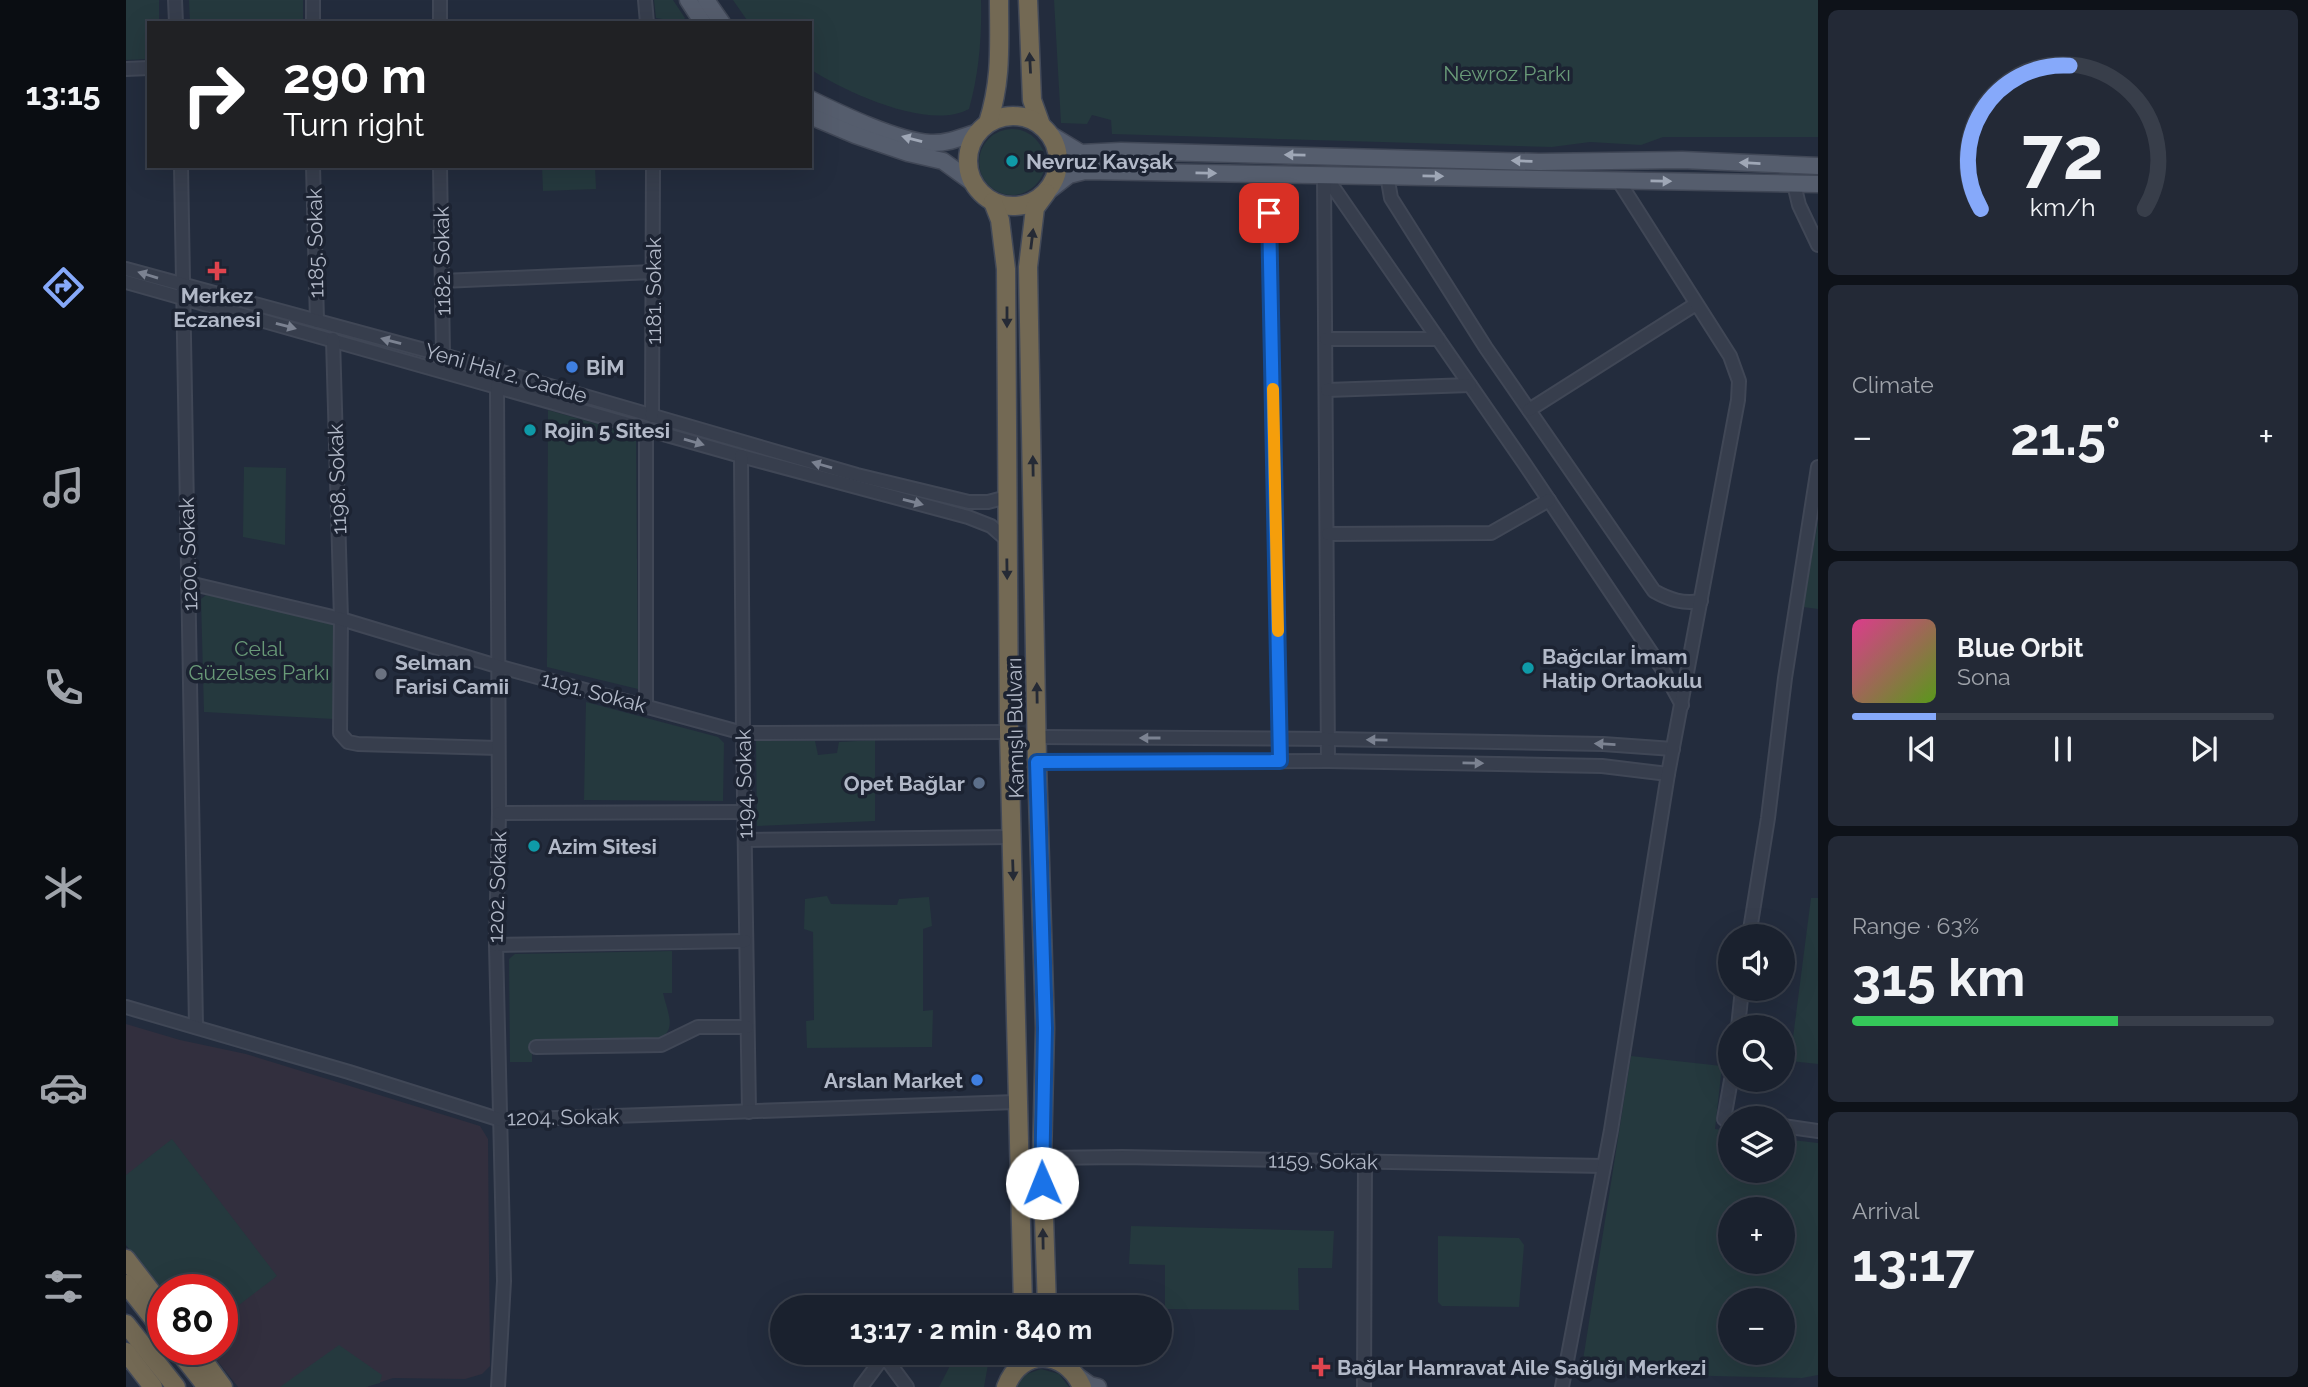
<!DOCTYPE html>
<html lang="en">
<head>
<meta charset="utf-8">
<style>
	:root { --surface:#1a212e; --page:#232936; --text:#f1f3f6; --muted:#9fa3aa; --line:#383e4a; --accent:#86a9fa }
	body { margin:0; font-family:Raleway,sans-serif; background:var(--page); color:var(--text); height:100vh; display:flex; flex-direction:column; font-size:26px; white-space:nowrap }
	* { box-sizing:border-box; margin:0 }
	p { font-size:23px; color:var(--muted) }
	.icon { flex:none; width:38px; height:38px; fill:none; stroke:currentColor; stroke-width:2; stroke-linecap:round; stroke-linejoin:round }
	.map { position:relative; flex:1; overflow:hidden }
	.side { display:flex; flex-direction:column; gap:10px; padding:10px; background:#0e1219; width:490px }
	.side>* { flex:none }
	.guide { position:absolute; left:21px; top:21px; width:665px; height:147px; border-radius:0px; box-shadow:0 7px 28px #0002,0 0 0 2px var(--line); background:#202124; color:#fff; overflow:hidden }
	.buttons { position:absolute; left:1592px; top:924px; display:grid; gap:14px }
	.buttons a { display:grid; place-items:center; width:77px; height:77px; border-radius:50%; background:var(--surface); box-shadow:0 7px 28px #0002,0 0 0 2px var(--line); font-size:35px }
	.speed { position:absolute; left:21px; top:1274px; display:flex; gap:14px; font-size:35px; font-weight:700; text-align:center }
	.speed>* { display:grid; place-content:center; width:91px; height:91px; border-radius:50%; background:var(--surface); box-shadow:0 7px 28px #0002,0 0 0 2px var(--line); line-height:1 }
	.speed .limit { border:10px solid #d22; background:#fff; color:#111 }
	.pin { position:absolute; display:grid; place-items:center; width:60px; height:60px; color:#fff; margin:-30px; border-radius:14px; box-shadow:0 4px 10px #0006 }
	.me { position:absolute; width:77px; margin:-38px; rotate:359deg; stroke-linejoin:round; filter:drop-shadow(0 0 5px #0008) }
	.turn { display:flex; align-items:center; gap:24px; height:147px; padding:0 21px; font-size:32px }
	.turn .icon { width:91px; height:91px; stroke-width:2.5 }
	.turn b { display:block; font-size:49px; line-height:60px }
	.big { font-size:52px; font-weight:700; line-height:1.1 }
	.side .tile { flex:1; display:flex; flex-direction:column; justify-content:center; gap:10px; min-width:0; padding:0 24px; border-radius:10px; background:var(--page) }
	.side .dial { align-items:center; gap:0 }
	.dial svg { height:182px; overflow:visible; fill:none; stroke:var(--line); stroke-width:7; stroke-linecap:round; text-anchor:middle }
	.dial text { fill:var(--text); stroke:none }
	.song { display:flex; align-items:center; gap:21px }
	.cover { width:84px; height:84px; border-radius:10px; background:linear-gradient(135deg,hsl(330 70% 55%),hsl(90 70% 35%)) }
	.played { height:7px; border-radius:4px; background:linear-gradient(90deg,var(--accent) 20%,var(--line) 20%) }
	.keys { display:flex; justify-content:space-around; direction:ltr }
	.heat { display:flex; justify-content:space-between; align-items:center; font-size:38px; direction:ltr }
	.charge { height:10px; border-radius:5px; background:linear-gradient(90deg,#34c759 63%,var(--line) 0) }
	.trip { position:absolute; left:644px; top:1295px; width:402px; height:70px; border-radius:35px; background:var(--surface); box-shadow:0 7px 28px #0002,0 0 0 2px var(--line); font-weight:700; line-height:70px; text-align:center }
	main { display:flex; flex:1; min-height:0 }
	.tab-bar { display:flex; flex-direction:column; width:126px; justify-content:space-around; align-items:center; background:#0a0d12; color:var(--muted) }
	.tab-bar .icon { width:49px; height:49px }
	.tab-bar .current { color:var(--accent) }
	.tab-bar b { font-size:32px; color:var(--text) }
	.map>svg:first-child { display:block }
	.medical { fill:#322f3e }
	.green { fill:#25393e; fill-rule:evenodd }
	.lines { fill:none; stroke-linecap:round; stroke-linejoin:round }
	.minor-casing { stroke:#404756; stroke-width:16 }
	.major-casing { stroke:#404756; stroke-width:19 }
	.highway-casing { stroke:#424958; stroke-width:21 }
	.minor { stroke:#373e4d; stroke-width:12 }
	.major { stroke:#555d6d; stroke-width:16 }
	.highway { stroke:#736954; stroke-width:18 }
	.oneway { fill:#252a35 }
	.oneway2 { fill:#9fa7b6 }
	.oneway3 { fill:#7b8291 }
	.route-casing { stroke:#114b97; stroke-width:18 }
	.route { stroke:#1a73e8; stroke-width:12 }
	.slow { stroke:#f59e0b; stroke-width:12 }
	.culture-dot { fill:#0f9aa8; stroke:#1c2332; stroke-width:2.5 }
	.health-dot { fill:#e0444e; stroke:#1c2332; stroke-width:2.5 }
	.shop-dot { fill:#3f7fe0; stroke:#1c2332; stroke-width:2.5 }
	.worship-dot { fill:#6b7280; stroke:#1c2332; stroke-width:2.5 }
	.service-dot { fill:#5c6f8a; stroke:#1c2332; stroke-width:2.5 }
	.labels { text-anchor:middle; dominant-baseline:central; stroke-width:7; stroke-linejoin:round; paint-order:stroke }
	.park-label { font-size:21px; fill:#699a78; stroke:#1c2332 }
	.poi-label { font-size:21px; font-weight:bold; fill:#b2b9c8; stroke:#1c2332; text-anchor:start }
	.street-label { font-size:21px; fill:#b2b9c8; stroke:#1c2332 }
</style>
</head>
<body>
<main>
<nav class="tab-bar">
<b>13:15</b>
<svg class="icon current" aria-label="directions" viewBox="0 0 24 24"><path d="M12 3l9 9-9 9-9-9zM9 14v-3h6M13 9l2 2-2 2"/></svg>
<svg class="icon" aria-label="music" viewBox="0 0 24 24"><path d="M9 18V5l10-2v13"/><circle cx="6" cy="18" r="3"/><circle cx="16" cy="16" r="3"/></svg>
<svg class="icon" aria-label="phone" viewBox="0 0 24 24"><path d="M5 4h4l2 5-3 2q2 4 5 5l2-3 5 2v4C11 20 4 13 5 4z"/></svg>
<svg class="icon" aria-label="climate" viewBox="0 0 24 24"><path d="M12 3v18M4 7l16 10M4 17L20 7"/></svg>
<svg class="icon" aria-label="car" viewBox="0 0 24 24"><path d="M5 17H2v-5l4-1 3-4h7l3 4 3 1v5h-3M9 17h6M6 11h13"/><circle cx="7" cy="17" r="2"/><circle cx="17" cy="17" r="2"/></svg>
<svg class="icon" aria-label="filters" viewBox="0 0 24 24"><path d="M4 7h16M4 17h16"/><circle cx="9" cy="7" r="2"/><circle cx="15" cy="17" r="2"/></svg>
</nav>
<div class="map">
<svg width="1692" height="1387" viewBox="0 0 1692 1387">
	<rect width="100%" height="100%" fill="#232c3d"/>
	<!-- medical -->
	<polygon class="medical" points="0,1024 54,1040 120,1054 354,1126 362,1139 364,1366 356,1374 339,1379 267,1378 240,1387 112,1387 82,1349 96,1349 96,1290 37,1290 37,1292 0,1245"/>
	<!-- green -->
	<g class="green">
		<polygon points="0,0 33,0 33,23 23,23 23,59 0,60"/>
		<polygon points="63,0 177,0 177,23 64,23"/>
		<polygon points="528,0 547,0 559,18 556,22 530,18"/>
		<path d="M607 0H855C856 36 853 74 843 109 803 131 719 92 684 69V23H623Z"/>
		<polygon points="928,0 1692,0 1692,137 1537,137 1515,145 1464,142 1426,147 986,134 985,120 966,115 961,124 935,123"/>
		<circle cx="886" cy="162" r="33"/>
		<polygon points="416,166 469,166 470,189 417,191"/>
		<polygon points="422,410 510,435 512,689 421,667"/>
		<polygon points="118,467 160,468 159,545 117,537"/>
		<polygon points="1692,521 1692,609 1677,607"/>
		<polygon points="80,595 210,618 208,630 208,719 78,712 75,599"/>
		<polygon points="460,702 592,737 598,743 597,801 458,800"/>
		<polygon points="749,740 749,821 631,826 630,741 689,741 692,755 711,753 713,742"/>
		<polygon points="701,896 705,904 771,905 773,899 803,897 806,926 797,929 797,1011 807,1010 806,1047 681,1048 680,1021 688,1020 687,932 678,929 679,899"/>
		<polygon points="1685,898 1692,898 1692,1064 1664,1061"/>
		<path d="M546 951V993H537C542 1015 554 1034 525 1041L406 1045V1062H384L383 959 389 954Z"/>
		<path d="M1505 1056 1596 1066 1589 1129 1605 1131V1171H1657V1139L1692 1143V1375L1676 1378 1455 1373ZM1605 1209H1657V1262H1605ZM1605 1300H1657V1353H1605Z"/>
		<polygon points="46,1139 151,1276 96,1318 96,1290 37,1290 37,1292 0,1245 0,1175"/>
		<polygon points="1005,1226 1208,1231 1206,1268 1172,1268 1173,1310 1039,1309 1039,1265 1003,1264"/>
		<polygon points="1312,1236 1393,1238 1398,1245 1393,1307 1316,1306 1312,1302"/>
		<polygon points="213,1345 256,1375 254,1383 240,1387 154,1387"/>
		<polygon points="840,1353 864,1353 858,1387 813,1387 829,1356 837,1359"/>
		<polygon points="915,1369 933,1374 943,1387 890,1387 898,1375"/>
	</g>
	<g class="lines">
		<defs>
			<g id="minor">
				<polyline points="49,0 50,23"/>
				<polyline points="519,0 521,23"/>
				<polyline points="187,23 187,0"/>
				<polyline points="314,23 314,0"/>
				<polyline points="0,69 23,68"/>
				<polyline points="55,166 70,1027"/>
				<polyline points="187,166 191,321"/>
				<polyline points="314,166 317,355"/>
				<polyline points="1198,174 1398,463 1537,670 1556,705"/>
				<polyline points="1198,174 1202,761"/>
				<path d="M1261 175 1265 198 1360 348 1528 591C1544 600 1557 604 1575 601"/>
				<polyline points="1668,184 1673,205 1692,245"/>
				<polyline points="1143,213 1154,761"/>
				<polyline points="0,269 317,355 731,475 843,502 862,502 881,497"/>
				<polyline points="316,281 527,272"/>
				<polyline points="0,282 615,456 842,517 865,526 881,540"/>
				<polyline points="207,339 215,619 214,733 222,742 232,744 372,748"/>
				<polyline points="1200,339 1312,339"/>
				<polyline points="371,386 373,813 370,945 378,1281 372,1387"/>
				<polyline points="1201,390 1344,385"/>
				<polyline points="1403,410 1570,304"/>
				<polyline points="526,416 527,166"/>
				<polyline points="615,456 617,733 623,1112"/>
				<polyline points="1202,534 1365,533 1423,500"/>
				<polyline points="63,583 215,619 371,666 617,733 883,732"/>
				<polyline points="520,706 520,429"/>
				<polyline points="912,737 1202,739 1477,744 1547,749"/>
				<polyline points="911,762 1202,761 1476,766 1542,774"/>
				<polyline points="373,813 620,812"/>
				<polyline points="619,840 886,837"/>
				<polyline points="1623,936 1642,818 1659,678 1692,467"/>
				<polyline points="370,945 619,941"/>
				<polyline points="0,1007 223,1072 375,1120 890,1102"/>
				<polyline points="1612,1027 1616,989"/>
				<polyline points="410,1047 535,1045 572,1027 621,1027"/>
				<polyline points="1605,1120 1598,1119 1605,1080"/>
				<polyline points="1657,1126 1692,1131"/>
				<polyline points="916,1158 996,1157 1478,1166"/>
				<polyline points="735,1387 758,1356 781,1387"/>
				<polyline points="1238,1387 1239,1161"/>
				<polyline points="1436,1387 1485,1130 1542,774 1612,400 1613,381 1604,356 1492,180"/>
			</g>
			<g id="major">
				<polyline points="562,0 577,23"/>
				<polyline points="580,0 596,23"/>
				<path d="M684 99C715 114 771 141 804 143 820 144 837 137 852 132"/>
				<polyline points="684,116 729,135 782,153 817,161 846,182"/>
				<polyline points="922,133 955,153 995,151 1413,162 1556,160 1692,166"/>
				<polyline points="920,193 943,175 959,171 1692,184"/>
				<polyline points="950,1375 964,1385 972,1387"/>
			</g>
			<g id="highway">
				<polyline points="902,0 906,100 915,125"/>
				<circle cx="887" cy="161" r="45"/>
				<path d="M862 123C876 79 873 45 873 0"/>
				<polyline points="920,193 909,208 902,267 911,762 919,1028 916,1158 921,1307"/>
				<polyline points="867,202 874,220 880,269 883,732 897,1307"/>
				<polyline points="0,1259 37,1307"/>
				<polyline points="0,1284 37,1331"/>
				<polyline points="0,1324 50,1387"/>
				<polyline points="51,1349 81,1387"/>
				<polyline points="69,1349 97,1387"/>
				<polyline points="0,1352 27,1387"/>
				<path d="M880 1387C895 1347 939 1349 956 1387"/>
			</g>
		</defs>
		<!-- minor casing -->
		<use href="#minor" class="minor-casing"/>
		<!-- major casing -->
		<use href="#major" class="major-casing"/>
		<!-- highway casing -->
		<use href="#highway" class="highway-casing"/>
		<!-- minor -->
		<use href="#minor" class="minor"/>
		<!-- major -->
		<use href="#major" class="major"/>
		<!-- highway -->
		<use href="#highway" class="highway"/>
	</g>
	<!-- one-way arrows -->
	<defs><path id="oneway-solid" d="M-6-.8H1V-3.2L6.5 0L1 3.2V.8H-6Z" transform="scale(1.75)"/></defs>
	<g class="oneway">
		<use href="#oneway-solid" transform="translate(904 63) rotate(-93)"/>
		<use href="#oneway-solid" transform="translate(906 239) rotate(-83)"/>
		<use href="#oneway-solid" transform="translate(881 317) rotate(90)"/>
		<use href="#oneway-solid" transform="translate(907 466) rotate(-91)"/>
		<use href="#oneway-solid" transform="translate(881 569) rotate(89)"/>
		<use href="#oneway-solid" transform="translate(911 693) rotate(-91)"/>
		<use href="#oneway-solid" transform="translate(887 870) rotate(88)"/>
		<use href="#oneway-solid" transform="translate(917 1239) rotate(-91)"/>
	</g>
	<g class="oneway2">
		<use href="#oneway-solid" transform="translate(786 139) rotate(-165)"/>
		<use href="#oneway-solid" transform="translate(1169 155) rotate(-179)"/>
		<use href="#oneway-solid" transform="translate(1396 161) rotate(-178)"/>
		<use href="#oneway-solid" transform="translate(1624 163) rotate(-177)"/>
		<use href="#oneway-solid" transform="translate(1080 173) rotate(1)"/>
		<use href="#oneway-solid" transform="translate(1307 176) rotate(1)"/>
		<use href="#oneway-solid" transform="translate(1535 181) rotate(1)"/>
	</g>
	<g class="oneway3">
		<use href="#oneway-solid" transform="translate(22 275) rotate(-163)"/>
		<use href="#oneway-solid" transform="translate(160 326) rotate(15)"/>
		<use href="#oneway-solid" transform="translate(265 341) rotate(-165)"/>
		<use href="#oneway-solid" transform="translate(568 442) rotate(16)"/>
		<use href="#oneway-solid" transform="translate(696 465) rotate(-164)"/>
		<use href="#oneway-solid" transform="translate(787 502) rotate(15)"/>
		<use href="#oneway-solid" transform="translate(1024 738) rotate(-180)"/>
		<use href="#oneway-solid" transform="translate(1251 740) rotate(-179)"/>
		<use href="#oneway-solid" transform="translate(1479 744) rotate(-177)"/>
		<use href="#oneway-solid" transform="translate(1347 763) rotate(1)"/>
	</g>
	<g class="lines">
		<defs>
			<polyline id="route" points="916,1183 919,1028 911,762 1154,761 1143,213"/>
		</defs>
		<!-- route casing -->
		<use href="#route" class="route-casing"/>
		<!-- route -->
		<use href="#route" class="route"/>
		<!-- slow -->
		<polyline class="slow" points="1147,389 1152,631"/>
	</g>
	<!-- markers -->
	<g class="culture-dot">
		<circle cx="886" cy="161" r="7"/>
		<circle cx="404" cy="430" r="7"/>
		<circle cx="1402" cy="668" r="7"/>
		<circle cx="408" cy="846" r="7"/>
	</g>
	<g class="health-dot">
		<path d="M87.5 260.5h7v7h7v7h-7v7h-7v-7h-7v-7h7z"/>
		<path d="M1191.5 1356.5h7v7h7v7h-7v7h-7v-7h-7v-7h7z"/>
	</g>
	<g class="shop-dot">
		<circle cx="446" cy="367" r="7"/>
		<circle cx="851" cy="1080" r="7"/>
	</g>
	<circle class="worship-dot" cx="255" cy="674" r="7"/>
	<circle class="service-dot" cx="853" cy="783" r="7"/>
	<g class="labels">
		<!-- park labels -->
		<g class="park-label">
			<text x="1381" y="73">Newroz Parkı</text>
			<text x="133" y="648">Celal<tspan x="133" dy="24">Güzelses Parkı</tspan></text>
		</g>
		<!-- poi labels -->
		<g class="poi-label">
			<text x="900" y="161">Nevruz Kavşak</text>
			<text x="91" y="295" text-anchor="middle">Merkez<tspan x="91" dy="24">Eczanesi</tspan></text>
			<text x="460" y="367">BİM</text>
			<text x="418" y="430">Rojin 5 Sitesi</text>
			<text x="1416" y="656">Bağcılar İmam<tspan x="1416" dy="24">Hatip Ortaokulu</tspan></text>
			<text x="269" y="662">Selman<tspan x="269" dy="24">Farisi Camii</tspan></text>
			<text x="839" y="783" text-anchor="end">Opet Bağlar</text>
			<text x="422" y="846">Azim Sitesi</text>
			<text x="837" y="1080" text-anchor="end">Arslan Market</text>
			<text x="1211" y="1367">Bağlar Hamravat Aile Sağlığı Merkezi</text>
		</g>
		<!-- street labels -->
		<g class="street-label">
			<text transform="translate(189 243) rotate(-91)">1185. Sokak</text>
			<text transform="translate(316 261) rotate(-91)">1182. Sokak</text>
			<text transform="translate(527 291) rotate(-90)">1181. Sokak</text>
			<text transform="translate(380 373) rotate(16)">Yeni Hal 2. Cadde</text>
			<text transform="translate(211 479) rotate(-92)">1198. Sokak</text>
			<text transform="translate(62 554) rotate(-92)">1200. Sokak</text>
			<text transform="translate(468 692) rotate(15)">1191. Sokak</text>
			<text transform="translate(889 728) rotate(-91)">Kamışlı Bulvarı</text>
			<text transform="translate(618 784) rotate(-91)">1194. Sokak</text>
			<text transform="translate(371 887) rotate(-88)">1202. Sokak</text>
			<text transform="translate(437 1117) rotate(-1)">1204. Sokak</text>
			<text transform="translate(1197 1161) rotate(1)">1159. Sokak</text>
		</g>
	</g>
</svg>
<div class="buttons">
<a><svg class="icon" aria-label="sound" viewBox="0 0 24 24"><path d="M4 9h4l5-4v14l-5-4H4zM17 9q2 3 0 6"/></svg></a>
<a><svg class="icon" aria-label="search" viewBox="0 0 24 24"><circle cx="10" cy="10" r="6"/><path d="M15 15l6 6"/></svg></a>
<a><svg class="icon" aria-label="layers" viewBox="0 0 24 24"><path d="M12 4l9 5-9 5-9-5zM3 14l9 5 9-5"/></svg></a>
<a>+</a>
<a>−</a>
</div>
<div class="speed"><div class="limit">80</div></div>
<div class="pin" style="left:1143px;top:213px;background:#d93025"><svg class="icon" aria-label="arrive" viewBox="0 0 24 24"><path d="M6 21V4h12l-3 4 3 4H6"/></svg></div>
<svg class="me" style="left:916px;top:1183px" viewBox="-20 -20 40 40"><circle r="19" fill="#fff"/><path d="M0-13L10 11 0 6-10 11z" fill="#1a73e8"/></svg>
<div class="trip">13:17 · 2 min · 840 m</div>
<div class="guide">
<div class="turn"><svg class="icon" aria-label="right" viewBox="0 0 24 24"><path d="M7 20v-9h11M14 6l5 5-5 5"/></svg><div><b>290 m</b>Turn right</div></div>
</div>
</div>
<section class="side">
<div class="tile dial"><svg viewBox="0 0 100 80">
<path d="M14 69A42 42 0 1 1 86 69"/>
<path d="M14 69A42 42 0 0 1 53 6" stroke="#86a9fa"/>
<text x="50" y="56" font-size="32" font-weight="700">72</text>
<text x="50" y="72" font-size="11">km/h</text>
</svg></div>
<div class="tile"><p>Climate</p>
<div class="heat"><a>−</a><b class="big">21.5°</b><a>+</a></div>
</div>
<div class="tile">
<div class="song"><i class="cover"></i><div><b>Blue Orbit</b><p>Sona</p></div></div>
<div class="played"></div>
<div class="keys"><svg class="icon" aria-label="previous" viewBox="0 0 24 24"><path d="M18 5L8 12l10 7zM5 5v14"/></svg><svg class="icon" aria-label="pause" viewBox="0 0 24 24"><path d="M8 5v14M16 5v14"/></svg><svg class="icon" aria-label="next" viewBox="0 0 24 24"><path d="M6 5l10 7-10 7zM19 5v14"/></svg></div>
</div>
<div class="tile"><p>Range · 63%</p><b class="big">315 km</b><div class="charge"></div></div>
<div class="tile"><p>Arrival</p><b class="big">13:17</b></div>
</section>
</main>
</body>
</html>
